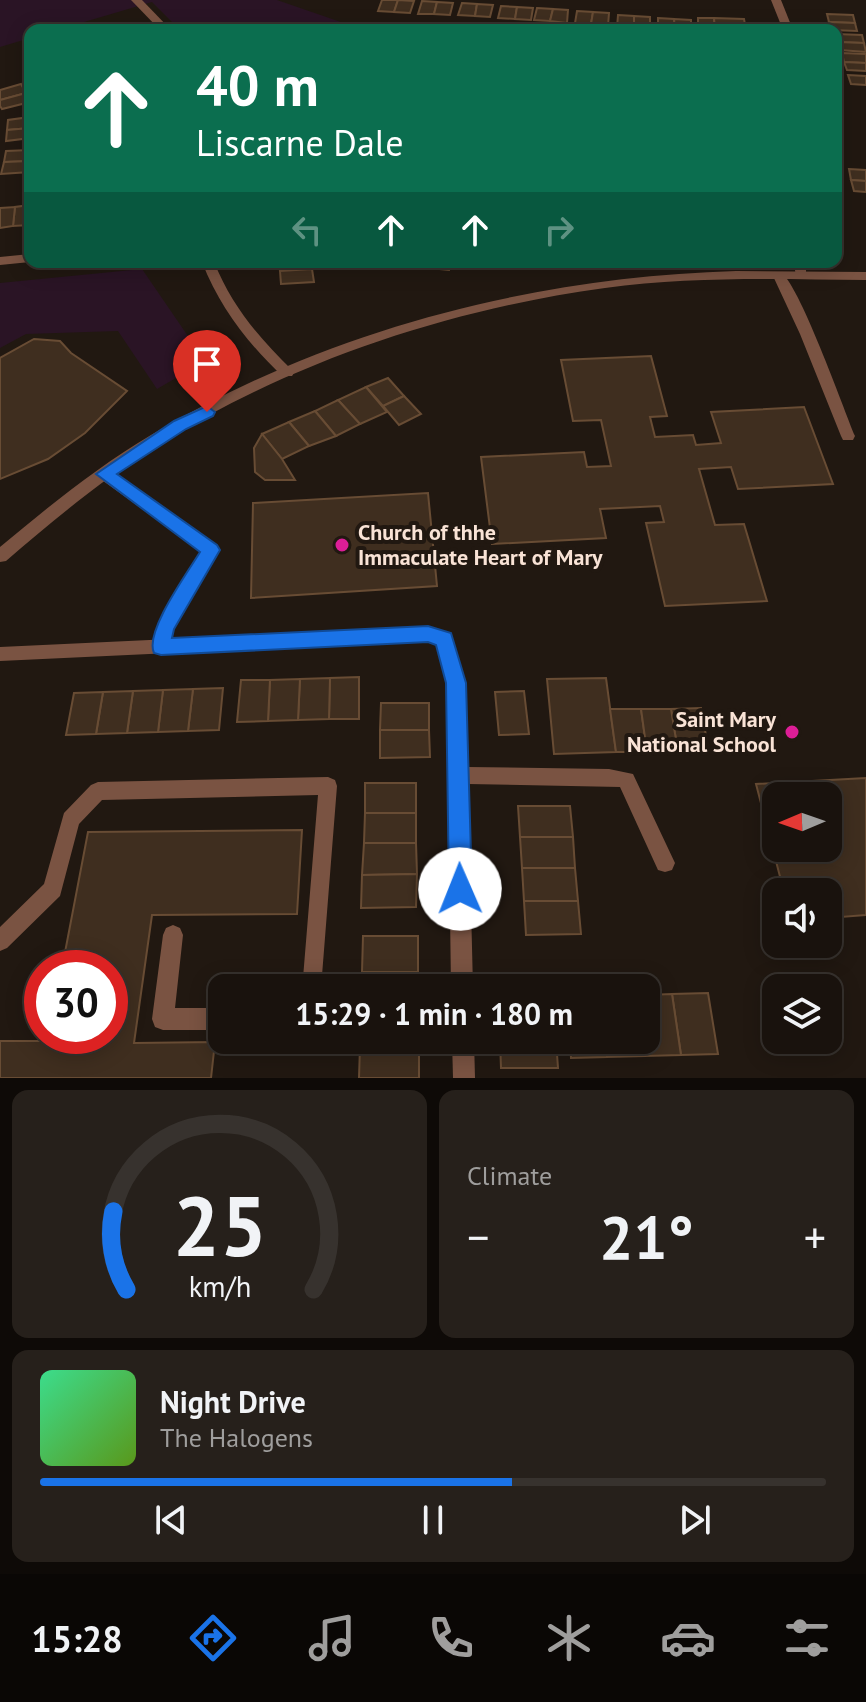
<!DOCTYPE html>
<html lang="en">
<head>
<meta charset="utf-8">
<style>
	:root { --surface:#19120d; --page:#26201b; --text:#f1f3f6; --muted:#9f9e9d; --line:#37322e; --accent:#1a73e8 }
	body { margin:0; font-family:"PT Sans",sans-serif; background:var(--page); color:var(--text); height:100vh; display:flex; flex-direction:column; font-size:30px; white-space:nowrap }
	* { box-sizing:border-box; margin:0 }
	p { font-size:26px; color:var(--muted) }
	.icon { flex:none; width:44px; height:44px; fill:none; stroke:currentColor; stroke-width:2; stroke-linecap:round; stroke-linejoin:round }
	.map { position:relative; height:1078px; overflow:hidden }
	.drawer { display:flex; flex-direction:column; gap:12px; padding:12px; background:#0e0a07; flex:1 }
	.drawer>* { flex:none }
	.hud { position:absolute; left:24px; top:24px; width:818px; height:244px; border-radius:16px; box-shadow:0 4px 20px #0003,0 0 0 2px var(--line); background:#0b6e4f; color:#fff; overflow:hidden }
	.needle { width:52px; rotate:268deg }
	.tools { position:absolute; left:762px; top:782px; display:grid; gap:16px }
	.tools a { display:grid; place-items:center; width:80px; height:80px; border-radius:16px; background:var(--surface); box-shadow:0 4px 20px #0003,0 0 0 2px var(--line); font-size:40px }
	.speed { position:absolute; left:24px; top:950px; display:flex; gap:16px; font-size:40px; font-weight:700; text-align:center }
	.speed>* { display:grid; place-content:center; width:104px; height:104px; border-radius:50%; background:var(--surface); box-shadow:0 4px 20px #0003,0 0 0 2px var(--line); line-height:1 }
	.speed .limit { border:12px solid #d22; background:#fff; color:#111 }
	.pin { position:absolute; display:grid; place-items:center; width:68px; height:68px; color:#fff; margin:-82px -34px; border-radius:50% 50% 50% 0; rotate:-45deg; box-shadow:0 0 8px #0007 }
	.pin .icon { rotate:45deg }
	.me { position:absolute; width:88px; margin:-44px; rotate:359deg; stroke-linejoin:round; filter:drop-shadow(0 0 6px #0008) }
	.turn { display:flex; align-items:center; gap:28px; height:168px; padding:0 40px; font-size:36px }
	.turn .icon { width:104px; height:104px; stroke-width:2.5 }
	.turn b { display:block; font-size:56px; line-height:68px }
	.lanes { display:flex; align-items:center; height:76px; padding:0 40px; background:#0003; justify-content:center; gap:40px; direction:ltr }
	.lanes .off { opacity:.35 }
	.big { font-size:60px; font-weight:700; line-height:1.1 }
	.drawer .tile { flex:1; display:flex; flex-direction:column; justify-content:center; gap:12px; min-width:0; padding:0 28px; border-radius:16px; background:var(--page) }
	.drawer .dial { align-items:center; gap:0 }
	.dial svg { height:208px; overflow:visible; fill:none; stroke:var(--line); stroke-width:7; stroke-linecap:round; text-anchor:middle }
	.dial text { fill:var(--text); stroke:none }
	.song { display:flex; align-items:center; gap:24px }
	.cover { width:96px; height:96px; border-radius:12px; background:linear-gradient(135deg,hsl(150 70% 55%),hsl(90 70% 35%)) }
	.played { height:8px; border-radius:4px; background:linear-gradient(90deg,var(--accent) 60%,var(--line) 60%) }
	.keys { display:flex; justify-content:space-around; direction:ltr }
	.heat { display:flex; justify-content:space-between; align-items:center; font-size:44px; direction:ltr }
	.drawer .tiles { flex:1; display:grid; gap:12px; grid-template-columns:1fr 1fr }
	.tile:last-child { grid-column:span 2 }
	.trip { position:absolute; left:208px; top:974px; width:452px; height:80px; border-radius:16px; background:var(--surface); box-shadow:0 4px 20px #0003,0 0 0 2px var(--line); font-weight:700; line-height:80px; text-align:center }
	.dock { display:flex; height:128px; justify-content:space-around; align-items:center; background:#0a0705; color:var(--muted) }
	.dock .icon { width:56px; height:56px }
	.dock .active { color:var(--accent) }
	.dock b { font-size:36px; color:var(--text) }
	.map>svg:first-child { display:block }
	.green { fill:#2a1425 }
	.building { fill:#3f2e1f; stroke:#684c34; stroke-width:2; fill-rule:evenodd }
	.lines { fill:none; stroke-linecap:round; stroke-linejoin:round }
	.service { fill:#7a5342; fill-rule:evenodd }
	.minor { fill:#7a5342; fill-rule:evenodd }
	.tertiary { fill:#7a5342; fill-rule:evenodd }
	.route { fill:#1a73e8; stroke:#114b97; stroke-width:2 }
	.poi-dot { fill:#dd1e97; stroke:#211811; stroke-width:3 }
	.labels { text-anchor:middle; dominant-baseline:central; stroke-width:8; stroke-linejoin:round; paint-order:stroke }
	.poi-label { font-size:22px; font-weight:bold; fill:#f9e3d6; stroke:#211811; text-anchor:start }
</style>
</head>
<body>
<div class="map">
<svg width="866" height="1078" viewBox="0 0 866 1078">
	<rect width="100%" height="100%" fill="#211811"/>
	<!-- green -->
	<g class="green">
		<polygon points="0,0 277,0 364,30 180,30 152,2 57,30 30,30 30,38 0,47"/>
		<polygon points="142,269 205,361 157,389 118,331 26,334 0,348 0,283"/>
	</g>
	<!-- building -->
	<g class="building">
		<polygon points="382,0 398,0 394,12 378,11"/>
		<polygon points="398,0 414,1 410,13 394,12"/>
		<polygon points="422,1 437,2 434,14 418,14"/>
		<polygon points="437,2 453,3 450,15 434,14"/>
		<polygon points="462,3 477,4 475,16 458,15"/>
		<polygon points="477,4 493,5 490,17 475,16"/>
		<polygon points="501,6 517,7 515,19 498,18"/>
		<polygon points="517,7 533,8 531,20 515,19"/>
		<polygon points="537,8 553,9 550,21 534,20"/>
		<polygon points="553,9 568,10 567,23 550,21"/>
		<polygon points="577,11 593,12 591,24 575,23"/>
		<polygon points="593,12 609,13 608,26 591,24"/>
		<polygon points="827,14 853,15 855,23 829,22"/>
		<polygon points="618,15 634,16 634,29 617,28"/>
		<polygon points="634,16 650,17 650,30 634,29"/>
		<polygon points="658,18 674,19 675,30 658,30"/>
		<polygon points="698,18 714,18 715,30 698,30"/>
		<polygon points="714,18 744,19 746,30 715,30"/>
		<polygon points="674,19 691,20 691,30 675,30"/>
		<polygon points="829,22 855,23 857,31 831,30"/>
		<polygon points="836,34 862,35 864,43 838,42"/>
		<polygon points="838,42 864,43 866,52 840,50"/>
		<polygon points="842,53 866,54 866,63 844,62"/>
		<polygon points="844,62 866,63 866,71 847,70"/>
		<polygon points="848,75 866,76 866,85 851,84"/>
		<polygon points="21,84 26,93 0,100 0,90"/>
		<polygon points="26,93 30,102 2,109 0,106 0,100"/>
		<polygon points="30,117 30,128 7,130 8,120"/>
		<polygon points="30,128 30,138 6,141 7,130"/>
		<polygon points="30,150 30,161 4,162 6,151"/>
		<polygon points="30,161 30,172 1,174 4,162"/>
		<polygon points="849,169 866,170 866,181 851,180"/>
		<polygon points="851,180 866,181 866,192 854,191"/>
		<polygon points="30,205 30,225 13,226 15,207"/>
		<polygon points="15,207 13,226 0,228 0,208"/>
		<polygon points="279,262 312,262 312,269 280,271"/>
		<polygon points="419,262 451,262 449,270 417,267"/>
		<polygon points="312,269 314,282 281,284 280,271"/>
		<polygon points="34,339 60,341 71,353 127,391 85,433 48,459 0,479 0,358"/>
		<polygon points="651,356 667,416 650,417 655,437 693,435 696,445 721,443 711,412 804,407 833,484 738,489 731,467 699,469 715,525 744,524 767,601 665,606 646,523 664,522 660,506 600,509 606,538 492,544 481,457 584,452 587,467 611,466 601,420 573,421 561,360"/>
		<polygon points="388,378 404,396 383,406 366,387"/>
		<polygon points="366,387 387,412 360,424 338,400"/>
		<polygon points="404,396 421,414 399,425 383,406"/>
		<polygon points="338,400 360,424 336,436 315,411"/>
		<polygon points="315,411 336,436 309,446 289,422"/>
		<polygon points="289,422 309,446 282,459 262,434"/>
		<polygon points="262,434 282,459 295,480 265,480 255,472 254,448"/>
		<polygon points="428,493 437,586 251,598 253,503"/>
		<polygon points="359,677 359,719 329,719 330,678"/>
		<polygon points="330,678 329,719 298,720 300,679"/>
		<polygon points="606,678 616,752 554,754 547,679"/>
		<polygon points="300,679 298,720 268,721 270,680"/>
		<polygon points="241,680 270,680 268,721 237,722"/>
		<polygon points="223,688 219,730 188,731 193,689"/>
		<polygon points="193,689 188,731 158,732 163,690"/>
		<polygon points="163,690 158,732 127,733 133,691"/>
		<polygon points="133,691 127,733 96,734 103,692"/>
		<polygon points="524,691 529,734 499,735 495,692"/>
		<polygon points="103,692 96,734 66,735 74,693"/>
		<polygon points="381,703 429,703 429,730 380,730"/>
		<polygon points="701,708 709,752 678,752 671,709"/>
		<polygon points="610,709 641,709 647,752 616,752"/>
		<polygon points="641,709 671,709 678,752 647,752"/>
		<polygon points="380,730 429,730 430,757 380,758"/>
		<path d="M866 778V915L828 918V892H784L756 784ZM776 796H828V848H776Z"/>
		<rect x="365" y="783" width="51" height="30"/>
		<polygon points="518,806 570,806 573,837 520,837"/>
		<polygon points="365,813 416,813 416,843 364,843"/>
		<polygon points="302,830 297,914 152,915 134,1043 215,1042 211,1078 0,1078 0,1041 48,1041 49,1036 110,1036 110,968 62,968 88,832"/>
		<polygon points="520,837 573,837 575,868 522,868"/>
		<polygon points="364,843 416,843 417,874 362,875"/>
		<polygon points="522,868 575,868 578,901 524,901"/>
		<polygon points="417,874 416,907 361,908 362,875"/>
		<polygon points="524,901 578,901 581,934 526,935"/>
		<polygon points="363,936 418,936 418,972 362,972"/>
		<polygon points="362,972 418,972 418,988 361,988"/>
		<polygon points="498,983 552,983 553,988 498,988"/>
		<polygon points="708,993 718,1054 681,1055 672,994"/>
		<polygon points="672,994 681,1055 645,1056 646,995"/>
		<rect x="360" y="1040" width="59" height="6"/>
		<polygon points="500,1040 556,1040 558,1068 501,1068"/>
		<polygon points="570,1040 605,1040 607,1057 571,1058"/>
		<polygon points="605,1040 643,1040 645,1056 607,1057"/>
		<polygon points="360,1046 419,1046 419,1078 359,1078"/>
	</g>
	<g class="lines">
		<!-- service -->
		<g class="service">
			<path d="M780 272C798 280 844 410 855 436L853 440H843L841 436 800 334 773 276Z"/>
			<path d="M104 468 217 546 219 550 173 629 167 652 161 654 155 652C146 629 189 573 202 552L99 478 96 474 99 470Z"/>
			<polygon points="328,777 335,780 337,786 321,988 297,988 303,978 318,795 102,800 79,824 60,896 7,948 0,951 0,927 44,884 64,813 91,785 98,782"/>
			<polygon points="173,925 180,928 183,935 175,1008 222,1008 222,1030 163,1030 155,1027 152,1019 163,935 166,928"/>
		</g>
		<!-- minor -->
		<g class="minor">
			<polygon points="131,0 142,0 171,30 160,30"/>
			<polygon points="771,0 781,0 793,30 783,30"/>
			<polygon points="30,254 30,262 0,265 0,257"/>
			<path d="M202 262H214C232 306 258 337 292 370L294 373 292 376H282C247 342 220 308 202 262Z"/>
			<polygon points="794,262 806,262 806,278 796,278"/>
			<polygon points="428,627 450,634 453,639 465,683 467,767 609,769 633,774 675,863 672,870 665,872 658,870 620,787 468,784 473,988 451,988 447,683 437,644 428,641 0,661 0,647"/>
			<polygon points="452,1040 474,1040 475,1078 453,1078"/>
		</g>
		<!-- tertiary -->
		<path class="tertiary" d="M736 271 866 272V280C779 279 691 276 605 288 451 309 293 361 161 443 105 477 55 519 6 561L0 562V547C48 507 97 467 151 435 326 330 533 277 736 271Z"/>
	</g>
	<!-- route -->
	<path class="route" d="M207 406 215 412 213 416 186 429 117 474 217 545 220 550 174 629 172 638 428 626 451 633 466 683 472 889 468 897 460 900 452 897 449 889 446 683 436 645 428 642 161 655 154 653C144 632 188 572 200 552L96 474 174 421Z"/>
	<!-- markers -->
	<g class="poi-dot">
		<circle cx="342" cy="545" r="8"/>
		<circle cx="792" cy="732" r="8"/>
	</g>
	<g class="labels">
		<!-- poi labels -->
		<g class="poi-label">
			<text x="358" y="532">Church of thhe<tspan x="358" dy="25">Immaculate Heart of Mary</tspan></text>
			<text x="776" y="719" text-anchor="end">Saint Mary<tspan x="776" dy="25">National School</tspan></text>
		</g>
	</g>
</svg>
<div class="tools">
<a><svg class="needle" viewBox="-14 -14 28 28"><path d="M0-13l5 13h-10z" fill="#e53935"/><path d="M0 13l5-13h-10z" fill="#9f9e9d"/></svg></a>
<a><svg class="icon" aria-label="sound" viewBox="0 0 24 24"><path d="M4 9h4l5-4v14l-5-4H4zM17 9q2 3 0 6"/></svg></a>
<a><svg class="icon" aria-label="layers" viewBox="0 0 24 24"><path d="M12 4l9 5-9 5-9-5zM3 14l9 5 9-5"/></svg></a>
</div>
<div class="speed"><div class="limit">30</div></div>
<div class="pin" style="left:207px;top:412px;background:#d93025"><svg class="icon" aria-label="arrive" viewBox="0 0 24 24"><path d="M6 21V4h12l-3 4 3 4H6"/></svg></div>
<svg class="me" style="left:460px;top:889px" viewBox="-20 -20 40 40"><circle r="19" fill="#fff"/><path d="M0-13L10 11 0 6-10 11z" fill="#1a73e8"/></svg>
<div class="trip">15:29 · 1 min · 180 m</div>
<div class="hud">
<div class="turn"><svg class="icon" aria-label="ahead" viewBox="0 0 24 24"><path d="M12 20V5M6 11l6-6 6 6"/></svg><div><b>40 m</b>Liscarne Dale</div></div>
<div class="lanes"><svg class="icon off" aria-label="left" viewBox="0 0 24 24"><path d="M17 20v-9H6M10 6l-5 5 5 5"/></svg><svg class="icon" aria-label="ahead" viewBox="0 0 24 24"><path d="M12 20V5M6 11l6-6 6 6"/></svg><svg class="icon" aria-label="ahead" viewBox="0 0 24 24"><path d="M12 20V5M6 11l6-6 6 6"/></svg><svg class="icon off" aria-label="right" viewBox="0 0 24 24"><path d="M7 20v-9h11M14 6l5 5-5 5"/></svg></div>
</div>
</div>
<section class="drawer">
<div class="tiles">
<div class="tile dial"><svg viewBox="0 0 100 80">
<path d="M14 69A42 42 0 1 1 86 69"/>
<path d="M14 69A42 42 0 0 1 9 39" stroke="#1a73e8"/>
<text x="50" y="56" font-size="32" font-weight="700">25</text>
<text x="50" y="72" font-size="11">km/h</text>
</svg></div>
<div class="tile"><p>Climate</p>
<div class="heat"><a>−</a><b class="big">21°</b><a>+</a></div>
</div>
<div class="tile">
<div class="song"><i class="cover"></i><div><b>Night Drive</b><p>The Halogens</p></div></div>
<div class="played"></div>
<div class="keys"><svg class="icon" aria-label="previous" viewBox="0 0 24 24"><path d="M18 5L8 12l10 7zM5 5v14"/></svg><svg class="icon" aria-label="pause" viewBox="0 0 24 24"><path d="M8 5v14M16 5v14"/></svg><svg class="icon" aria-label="next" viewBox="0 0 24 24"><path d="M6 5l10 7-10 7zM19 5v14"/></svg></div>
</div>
</div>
</section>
<nav class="dock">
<b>15:28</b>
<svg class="icon active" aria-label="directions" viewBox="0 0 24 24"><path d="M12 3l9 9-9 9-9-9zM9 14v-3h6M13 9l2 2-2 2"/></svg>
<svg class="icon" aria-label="music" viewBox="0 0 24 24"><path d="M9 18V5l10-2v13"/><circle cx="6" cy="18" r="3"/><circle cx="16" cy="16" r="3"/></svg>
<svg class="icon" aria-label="phone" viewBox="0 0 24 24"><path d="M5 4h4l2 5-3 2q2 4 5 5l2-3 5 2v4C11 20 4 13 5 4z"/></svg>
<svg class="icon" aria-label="climate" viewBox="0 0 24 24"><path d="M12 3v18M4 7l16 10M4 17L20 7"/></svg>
<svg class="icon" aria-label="car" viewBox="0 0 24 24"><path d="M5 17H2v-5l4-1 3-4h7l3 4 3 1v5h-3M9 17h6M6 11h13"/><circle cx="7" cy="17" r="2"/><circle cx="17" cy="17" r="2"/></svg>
<svg class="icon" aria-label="filters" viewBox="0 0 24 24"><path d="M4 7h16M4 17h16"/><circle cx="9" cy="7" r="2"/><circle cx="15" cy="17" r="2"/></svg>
</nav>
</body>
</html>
